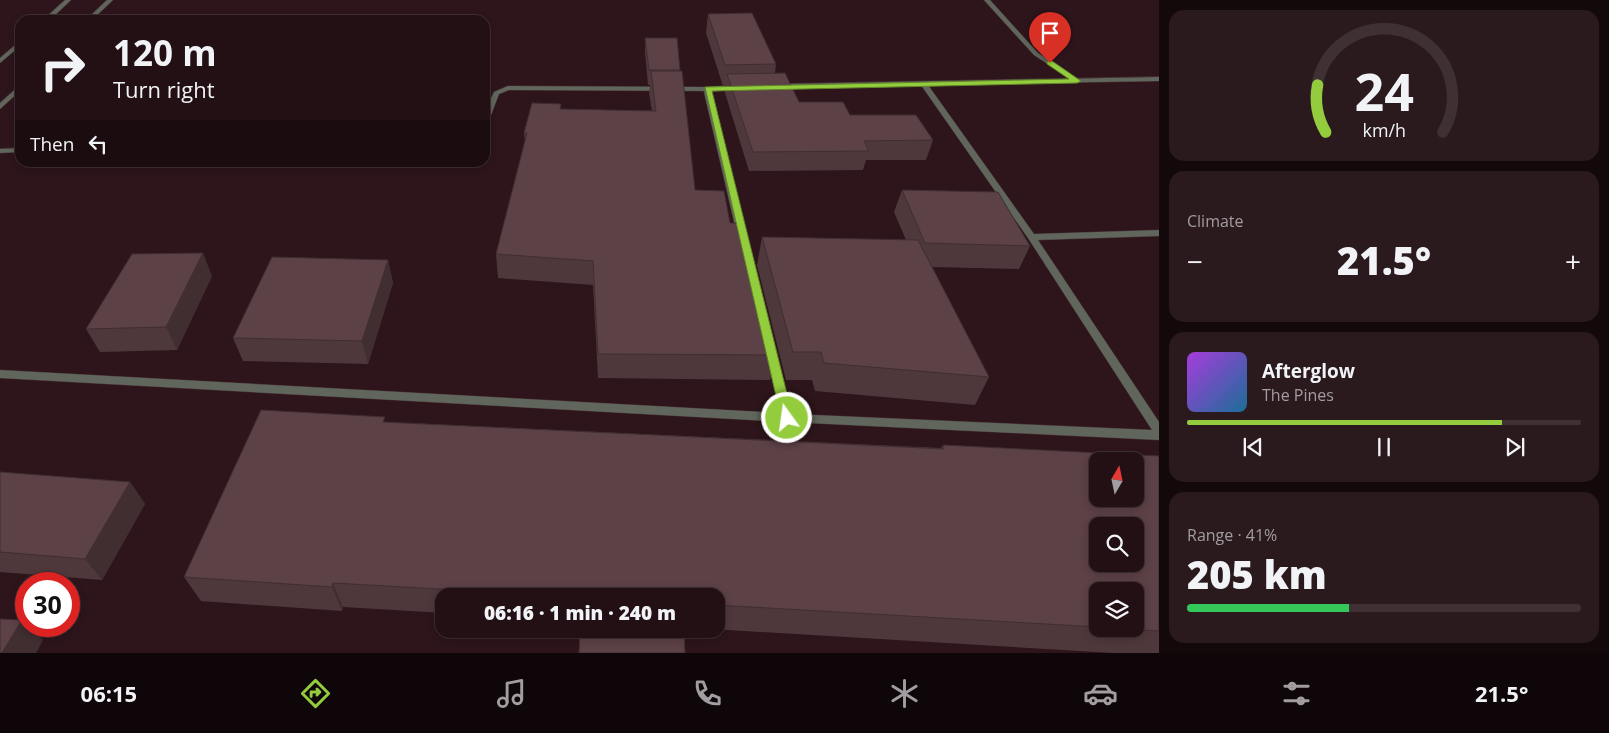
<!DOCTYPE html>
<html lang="en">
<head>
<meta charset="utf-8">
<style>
	:root { --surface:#221014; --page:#2a191d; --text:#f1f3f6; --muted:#a29da0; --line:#3f3034; --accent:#93cc3d }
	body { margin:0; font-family:"Open Sans",sans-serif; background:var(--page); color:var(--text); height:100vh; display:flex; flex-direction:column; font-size:19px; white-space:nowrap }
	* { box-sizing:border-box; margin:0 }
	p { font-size:16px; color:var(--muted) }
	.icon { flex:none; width:28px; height:28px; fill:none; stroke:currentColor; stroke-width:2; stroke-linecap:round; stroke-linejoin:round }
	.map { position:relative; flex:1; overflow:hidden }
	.drawer { display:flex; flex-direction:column; gap:10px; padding:10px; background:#13090b; width:450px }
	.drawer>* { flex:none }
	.guide { position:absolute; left:15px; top:15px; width:475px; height:152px; border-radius:15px; box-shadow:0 2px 8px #0003,0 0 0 1px var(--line); background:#221014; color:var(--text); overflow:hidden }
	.needle { width:32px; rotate:9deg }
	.fabs { position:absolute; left:1089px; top:452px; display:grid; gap:10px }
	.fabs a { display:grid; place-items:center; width:55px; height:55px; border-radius:10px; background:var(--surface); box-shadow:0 2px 8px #0003,0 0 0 1px var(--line); font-size:25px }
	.speed { position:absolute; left:15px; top:572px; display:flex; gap:10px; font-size:25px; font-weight:700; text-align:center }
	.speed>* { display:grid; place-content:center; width:65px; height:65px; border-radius:50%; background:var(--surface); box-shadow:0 2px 8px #0003,0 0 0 1px var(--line); line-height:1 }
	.speed .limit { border:8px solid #d22; background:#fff; color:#111 }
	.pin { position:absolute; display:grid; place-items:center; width:42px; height:42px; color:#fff; margin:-51px -21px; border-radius:50% 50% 50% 0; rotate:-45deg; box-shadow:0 0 5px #0007 }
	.pin .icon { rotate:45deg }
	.me { position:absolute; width:55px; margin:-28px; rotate:346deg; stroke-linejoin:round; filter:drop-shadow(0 0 4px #0008) }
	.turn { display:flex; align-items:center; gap:18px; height:105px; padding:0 15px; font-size:22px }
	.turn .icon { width:65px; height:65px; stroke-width:2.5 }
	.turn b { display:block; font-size:35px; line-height:42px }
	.then { display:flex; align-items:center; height:48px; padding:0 15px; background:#0003; gap:10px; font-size:19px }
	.big { font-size:38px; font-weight:800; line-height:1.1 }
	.drawer .widget { flex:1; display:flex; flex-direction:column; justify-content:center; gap:8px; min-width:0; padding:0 18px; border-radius:15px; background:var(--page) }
	.drawer .dial { align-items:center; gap:0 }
	.dial svg { height:130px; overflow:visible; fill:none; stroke:var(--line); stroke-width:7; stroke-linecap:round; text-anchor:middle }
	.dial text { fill:var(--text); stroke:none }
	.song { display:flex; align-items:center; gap:15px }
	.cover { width:60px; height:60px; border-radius:8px; background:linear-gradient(135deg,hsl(280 70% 55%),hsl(200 70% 35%)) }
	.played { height:5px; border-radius:2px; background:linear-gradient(90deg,var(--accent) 80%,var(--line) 80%) }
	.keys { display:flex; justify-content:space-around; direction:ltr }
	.heat { display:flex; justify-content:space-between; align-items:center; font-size:28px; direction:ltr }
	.charge { height:8px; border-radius:4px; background:linear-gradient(90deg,#34c759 41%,var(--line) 0) }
	.trip { position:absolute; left:435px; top:588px; width:290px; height:50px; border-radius:15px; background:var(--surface); box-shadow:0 2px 8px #0003,0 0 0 1px var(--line); font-weight:800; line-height:50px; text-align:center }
	.tab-bar { display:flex; height:80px; justify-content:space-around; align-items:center; background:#0e0608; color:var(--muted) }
	.tab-bar .icon { width:35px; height:35px }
	.tab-bar .selected { color:var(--accent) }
	.tab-bar b { font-size:22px; color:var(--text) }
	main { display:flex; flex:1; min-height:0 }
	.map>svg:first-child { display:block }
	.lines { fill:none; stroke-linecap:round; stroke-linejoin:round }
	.lane-casing { stroke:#473036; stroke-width:1 }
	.street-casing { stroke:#473036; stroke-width:1 }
	.lane { fill:#60665b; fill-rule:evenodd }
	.street { fill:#60665b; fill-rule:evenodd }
	.wall { fill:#4f383c; fill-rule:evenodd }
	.shaded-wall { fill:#402e31 }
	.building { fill:#5c4146; stroke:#402e31; fill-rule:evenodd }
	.route { fill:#93cc3d; stroke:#608528 }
</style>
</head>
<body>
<main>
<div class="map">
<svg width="1159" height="653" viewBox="0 0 1159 653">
	<rect width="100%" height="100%" fill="#2d151b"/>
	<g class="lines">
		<defs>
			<g id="lane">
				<polygon points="65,0 71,0 50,20 43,20"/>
				<polygon points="984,0 990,0 1038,53 1079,80 1079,82 1075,82 1034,55"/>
				<polygon points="20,41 20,46 0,63 0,58"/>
				<polygon points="508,86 708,87 711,89 708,91 509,90 499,94 491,115 485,117 485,111 494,92"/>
				<polygon points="20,148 20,152 0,153 0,149"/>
			</g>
			<g id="street">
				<polygon points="107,0 113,0 92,20 86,20"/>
				<polygon points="1159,77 1159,81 928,85 1034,234 1159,230 1159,236 1038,240 1159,422 1159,440 787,422 0,378 0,370 780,413 766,353 767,350 775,350 776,353 792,414 1152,430 1028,238 921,85 778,88 775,86 778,84"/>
				<polygon points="20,85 20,91 0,109 0,103"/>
				<polygon points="738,85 741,87 740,88 710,92 751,252 746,255 741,252 704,92 706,88 708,87"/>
			</g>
		</defs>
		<!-- lane casing -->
		<use href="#lane" class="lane-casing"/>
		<!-- street casing -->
		<use href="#street" class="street-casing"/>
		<!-- lane -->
		<use href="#lane" class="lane"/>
		<!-- street -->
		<use href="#street" class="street"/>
	</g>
	<!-- wall -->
	<g class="wall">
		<polygon points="708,14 776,64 775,73 799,102 850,115 933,140 926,160 866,160 863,170 749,171 725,93 726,85 723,86 706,33"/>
		<polygon points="645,38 680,71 695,190 730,223 743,240 777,355 770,380 598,378 593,285 498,278 496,254 525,142 524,133 561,109 652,111 649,93 650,85 648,85 645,52"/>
		<polygon points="902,190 1030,246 1019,269 932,267 989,377 975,405 815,391 812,380 786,380 757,265 762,237 906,240 894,212"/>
		<polygon points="388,260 393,283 368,364 243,361 233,338"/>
		<polygon points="212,276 177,350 100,352 86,329"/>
		<path d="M386 422 941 448 943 445 1159 456V653H1113L711 629H716V596H444V613L343 607 342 611 201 601 184 577ZM1098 591 1135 629H1098Z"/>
		<polygon points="0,472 130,482 145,504 102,580 0,572"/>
	</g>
	<!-- shaded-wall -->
	<g class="shaded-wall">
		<polygon points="203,253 212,276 177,350 166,327"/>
		<polygon points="388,260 393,283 368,364 362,341"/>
		<polygon points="130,482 145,504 102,580 85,559"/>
		<polygon points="333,583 343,607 342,611 332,587"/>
		<polygon points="22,620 26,624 26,626 28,626 43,640 36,653 2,653"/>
	</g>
	<!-- building -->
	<g class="building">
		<polygon points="752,13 776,64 725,65 708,14"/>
		<polygon points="645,38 677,38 680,70 649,70"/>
		<polygon points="651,71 682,71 695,190 724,191 730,223 739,223 743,240 748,240 777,355 598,354 593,261 496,254 527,133 524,133 532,103 561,104 560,109 656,111"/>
		<polygon points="785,73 799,102 843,102 850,115 916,115 933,140 864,141 869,151 753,152 727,74"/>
		<polygon points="902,190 998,192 1030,246 925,243"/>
		<polygon points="762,237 918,240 989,377 824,363 821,352 793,352"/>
		<polygon points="203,253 166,327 86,329 132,254"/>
		<polygon points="272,257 388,260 362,341 233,338"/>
		<path d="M261 410 385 417 383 422 944 449 943 445 1159 456V631L1120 629H1135V591H1098V627L716 605V596H562L333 583 332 587 184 577ZM1098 461H1135V499H1098ZM1098 526H1135V564H1098Z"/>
		<polygon points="0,472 130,482 85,559 0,552"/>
		<polygon points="0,619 22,620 2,653 0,653"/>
		<polygon points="580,629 684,629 685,653 579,653"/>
	</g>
	<!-- route -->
	<polygon class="route" points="1047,61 1052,61 1081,81 1077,83 712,91 793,418 791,422 782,422 705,87 1069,79 1047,64"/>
</svg>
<div class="fabs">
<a><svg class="needle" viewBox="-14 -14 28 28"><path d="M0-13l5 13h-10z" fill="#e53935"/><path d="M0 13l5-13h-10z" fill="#a29da0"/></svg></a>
<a><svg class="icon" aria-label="search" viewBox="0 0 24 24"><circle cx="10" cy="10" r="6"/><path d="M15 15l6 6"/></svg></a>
<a><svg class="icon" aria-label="layers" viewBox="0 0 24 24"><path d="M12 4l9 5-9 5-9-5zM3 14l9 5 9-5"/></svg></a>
</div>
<div class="speed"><div class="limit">30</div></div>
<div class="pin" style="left:1050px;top:63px;background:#d93025"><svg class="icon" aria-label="arrive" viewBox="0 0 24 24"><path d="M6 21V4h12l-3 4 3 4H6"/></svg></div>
<svg class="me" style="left:787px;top:418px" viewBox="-20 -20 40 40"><circle r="17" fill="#93cc3d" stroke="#fff" stroke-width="3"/><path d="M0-11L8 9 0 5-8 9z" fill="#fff"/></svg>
<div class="trip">06:16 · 1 min · 240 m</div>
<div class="guide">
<div class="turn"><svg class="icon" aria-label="right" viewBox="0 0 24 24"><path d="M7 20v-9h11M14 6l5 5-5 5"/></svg><div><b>120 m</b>Turn right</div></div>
<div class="then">Then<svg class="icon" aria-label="left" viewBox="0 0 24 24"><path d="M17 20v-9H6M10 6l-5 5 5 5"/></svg></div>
</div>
</div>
<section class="drawer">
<div class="widget dial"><svg viewBox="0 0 100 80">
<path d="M14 69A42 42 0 1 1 86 69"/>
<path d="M14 69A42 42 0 0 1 9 40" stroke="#93cc3d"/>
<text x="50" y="56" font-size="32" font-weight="700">24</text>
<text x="50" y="72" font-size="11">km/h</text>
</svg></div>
<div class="widget"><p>Climate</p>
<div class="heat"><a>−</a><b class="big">21.5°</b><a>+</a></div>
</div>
<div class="widget">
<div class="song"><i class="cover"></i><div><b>Afterglow</b><p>The Pines</p></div></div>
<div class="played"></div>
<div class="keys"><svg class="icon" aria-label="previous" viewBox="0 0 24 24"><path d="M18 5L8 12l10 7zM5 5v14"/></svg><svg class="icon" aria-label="pause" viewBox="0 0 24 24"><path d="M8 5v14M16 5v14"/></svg><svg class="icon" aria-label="next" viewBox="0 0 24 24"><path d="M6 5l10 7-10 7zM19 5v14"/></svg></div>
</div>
<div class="widget"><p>Range · 41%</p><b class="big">205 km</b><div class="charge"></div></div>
</section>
</main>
<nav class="tab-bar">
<b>06:15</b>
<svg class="icon selected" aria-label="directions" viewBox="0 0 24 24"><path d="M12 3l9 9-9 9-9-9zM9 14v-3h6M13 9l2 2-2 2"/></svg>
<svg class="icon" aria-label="music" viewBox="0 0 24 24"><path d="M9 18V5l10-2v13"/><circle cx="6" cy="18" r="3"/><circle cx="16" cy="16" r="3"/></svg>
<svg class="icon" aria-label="phone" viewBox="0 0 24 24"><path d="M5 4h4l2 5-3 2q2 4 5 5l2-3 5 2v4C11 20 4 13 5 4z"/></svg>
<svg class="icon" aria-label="climate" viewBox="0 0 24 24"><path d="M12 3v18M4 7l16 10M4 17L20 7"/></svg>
<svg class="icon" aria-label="car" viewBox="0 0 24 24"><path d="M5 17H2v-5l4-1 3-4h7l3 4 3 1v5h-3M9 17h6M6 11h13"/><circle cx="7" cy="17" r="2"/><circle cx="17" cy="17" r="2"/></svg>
<svg class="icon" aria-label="filters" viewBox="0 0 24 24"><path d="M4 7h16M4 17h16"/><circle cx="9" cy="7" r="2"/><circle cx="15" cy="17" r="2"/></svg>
<b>21.5°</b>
</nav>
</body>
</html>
